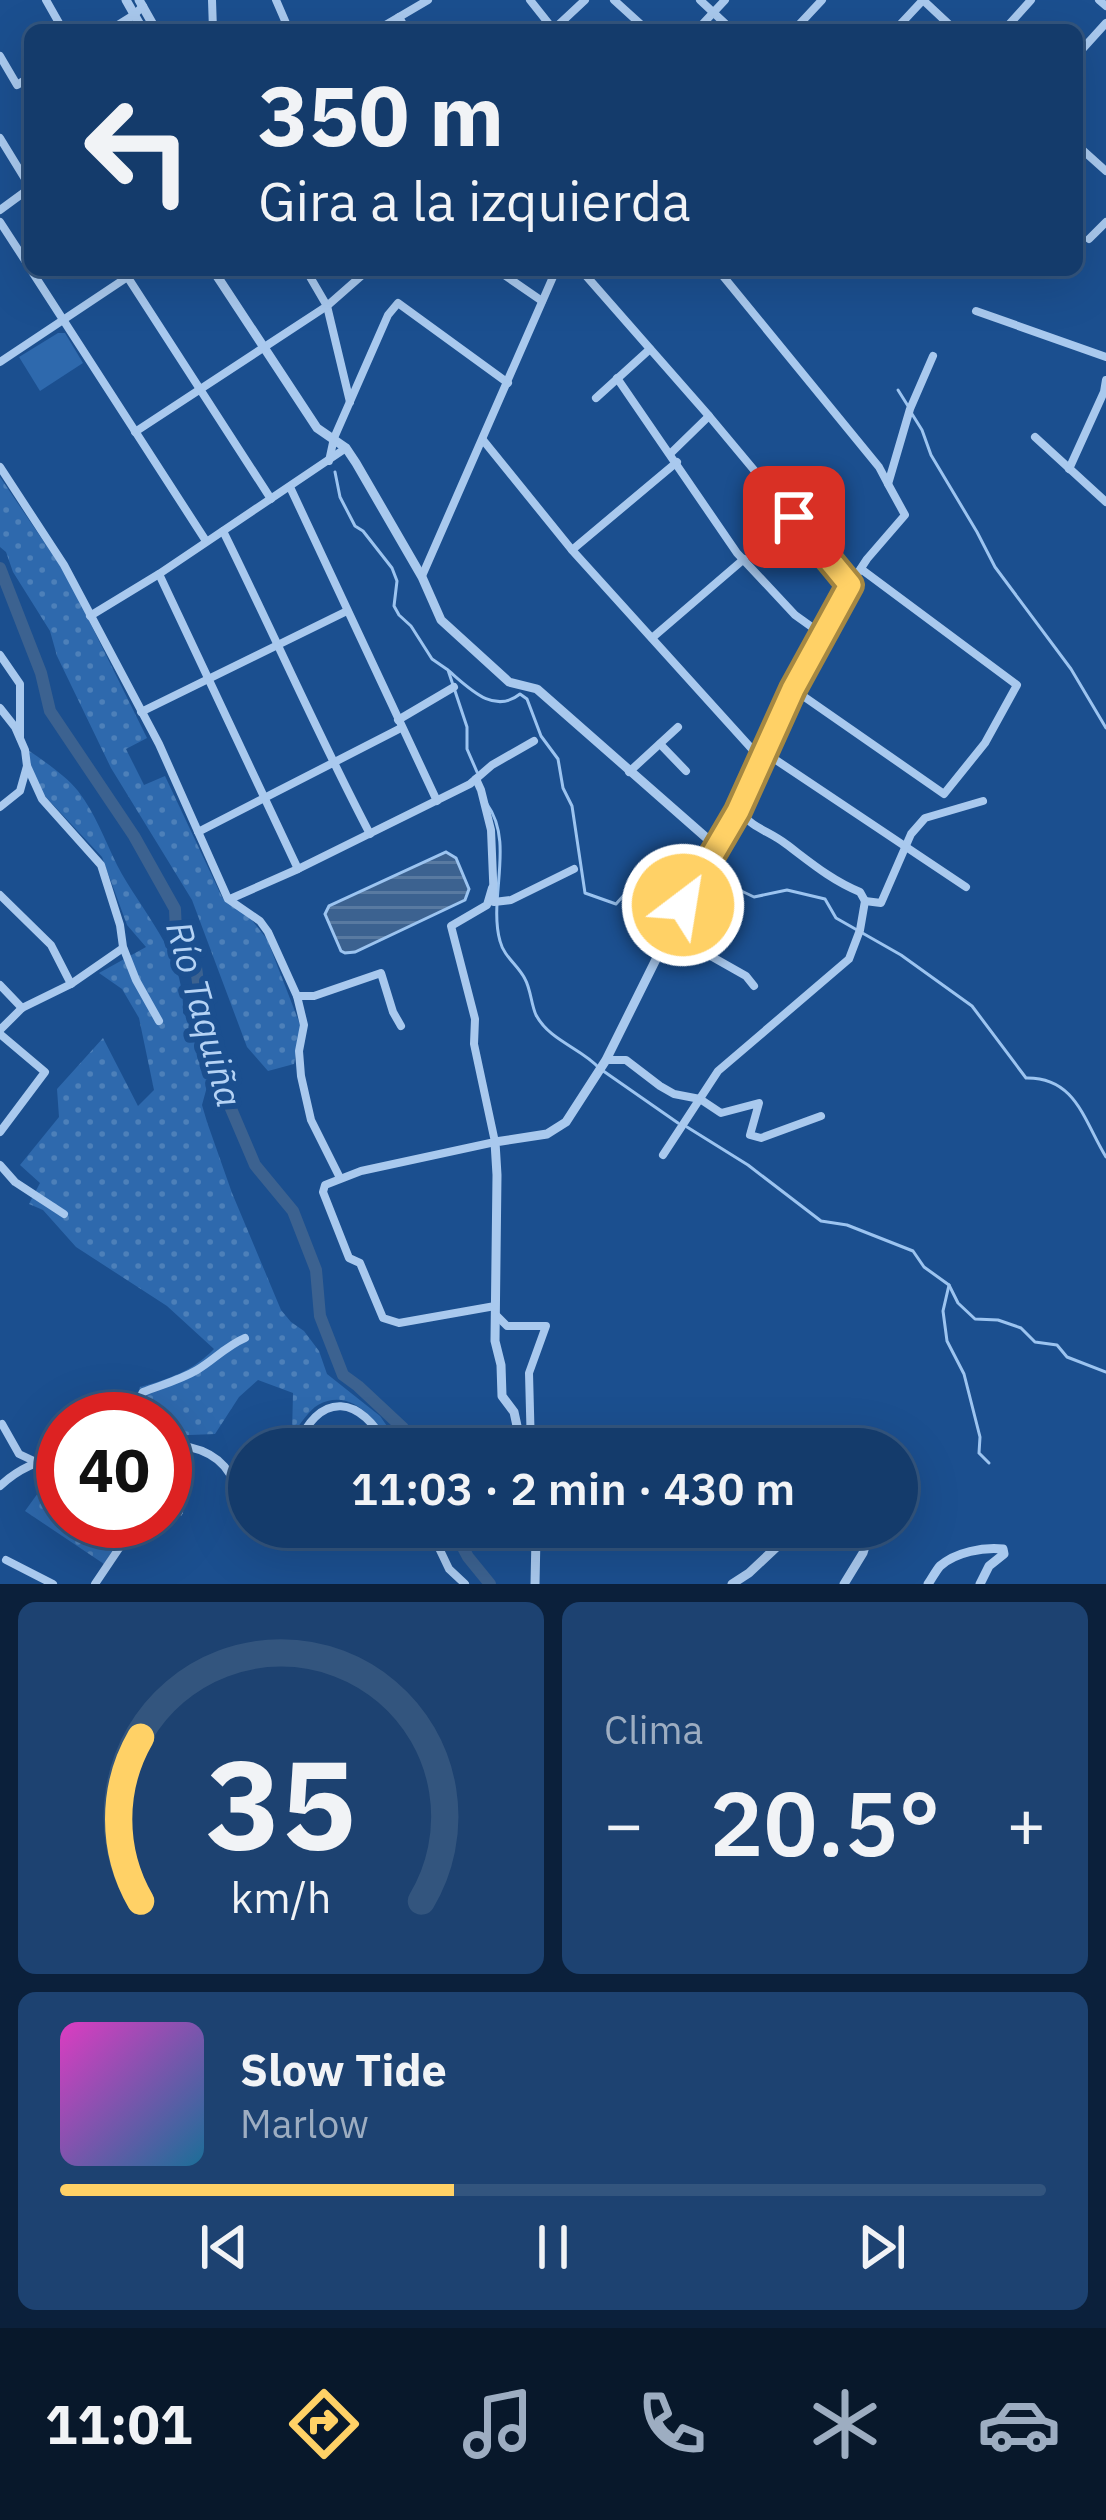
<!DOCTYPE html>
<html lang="es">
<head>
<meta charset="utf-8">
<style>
	:root { --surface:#143b6b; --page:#1d4271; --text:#f1f3f6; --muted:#9dadc1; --line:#33557e; --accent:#ffd166 }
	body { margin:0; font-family:"IBM Plex Sans",sans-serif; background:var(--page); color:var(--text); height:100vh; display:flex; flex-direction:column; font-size:45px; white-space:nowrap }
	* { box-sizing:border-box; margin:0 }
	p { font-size:39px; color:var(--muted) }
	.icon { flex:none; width:66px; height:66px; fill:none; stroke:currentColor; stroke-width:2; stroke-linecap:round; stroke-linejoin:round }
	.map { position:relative; height:1584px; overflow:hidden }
	.side { display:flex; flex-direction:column; gap:18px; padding:18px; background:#0b203b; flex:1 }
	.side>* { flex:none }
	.hud { position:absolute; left:24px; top:24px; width:1059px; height:252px; border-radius:18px; box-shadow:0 12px 48px #0002,0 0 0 3px var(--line); background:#143b6b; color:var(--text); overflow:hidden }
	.speed { position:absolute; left:36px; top:1392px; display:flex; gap:24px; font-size:60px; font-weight:700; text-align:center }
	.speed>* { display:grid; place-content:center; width:156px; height:156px; border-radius:50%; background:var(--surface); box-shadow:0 12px 48px #0002,0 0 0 3px var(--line); line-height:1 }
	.speed .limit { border:18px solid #d22; background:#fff; color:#111 }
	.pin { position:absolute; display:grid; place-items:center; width:102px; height:102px; color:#fff; margin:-51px; border-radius:24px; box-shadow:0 6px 18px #0006 }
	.me { position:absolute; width:132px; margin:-66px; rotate:31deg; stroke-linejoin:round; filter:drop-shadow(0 0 9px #0008) }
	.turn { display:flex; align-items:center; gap:42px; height:252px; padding:0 36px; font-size:54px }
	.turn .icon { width:156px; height:156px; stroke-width:2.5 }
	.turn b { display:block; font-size:84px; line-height:102px }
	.big { font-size:90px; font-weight:600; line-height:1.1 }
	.side .widget { flex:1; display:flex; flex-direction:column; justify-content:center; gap:18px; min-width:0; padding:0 42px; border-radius:18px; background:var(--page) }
	.side .dial { align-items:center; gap:0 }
	.dial svg { height:312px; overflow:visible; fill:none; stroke:var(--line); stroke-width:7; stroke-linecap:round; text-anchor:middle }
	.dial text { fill:var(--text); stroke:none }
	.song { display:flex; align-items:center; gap:36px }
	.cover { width:144px; height:144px; border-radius:18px; background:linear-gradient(135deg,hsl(310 70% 55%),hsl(200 70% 35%)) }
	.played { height:12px; border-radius:6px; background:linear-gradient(90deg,var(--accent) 40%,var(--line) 40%) }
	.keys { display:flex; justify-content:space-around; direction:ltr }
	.heat { display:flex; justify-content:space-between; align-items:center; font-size:66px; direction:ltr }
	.side .tiles { flex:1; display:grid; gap:18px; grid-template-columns:1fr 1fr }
	.widget:last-child { grid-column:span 2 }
	.trip { position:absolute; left:228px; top:1428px; width:690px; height:120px; border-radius:60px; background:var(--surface); box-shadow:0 12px 48px #0002,0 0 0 3px var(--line); font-weight:600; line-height:120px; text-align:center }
	.dock { display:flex; height:192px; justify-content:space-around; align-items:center; background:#08182b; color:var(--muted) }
	.dock .icon { width:84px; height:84px }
	.dock .active { color:var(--accent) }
	.dock b { font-size:54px; color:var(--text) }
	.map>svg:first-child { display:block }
	.grass { fill:url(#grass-dots) }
	.pitch { fill:#2e69ad }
	.water { fill:url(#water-rules); stroke:#9cc4f0; stroke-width:3 }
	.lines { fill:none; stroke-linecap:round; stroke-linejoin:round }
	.stream { stroke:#9cc4f0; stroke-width:3 }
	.river { stroke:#3c6290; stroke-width:12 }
	.minor { stroke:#a9c9ee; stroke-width:8 }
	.tertiary { stroke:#a9c9ee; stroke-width:9 }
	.route-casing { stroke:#a68842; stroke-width:30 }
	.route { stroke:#ffd166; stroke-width:21 }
	.labels { text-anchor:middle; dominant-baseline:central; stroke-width:12; stroke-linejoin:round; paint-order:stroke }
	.water-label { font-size:36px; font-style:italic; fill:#b5d3f5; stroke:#1b4f8f }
</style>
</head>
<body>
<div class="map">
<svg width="1106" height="1584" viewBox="0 0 1106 1584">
	<defs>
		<pattern id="grass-dots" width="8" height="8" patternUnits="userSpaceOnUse" patternTransform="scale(3)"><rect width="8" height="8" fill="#2e69ad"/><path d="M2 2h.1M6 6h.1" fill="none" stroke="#4d80b9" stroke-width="1.8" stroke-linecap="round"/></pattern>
		<pattern id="water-rules" width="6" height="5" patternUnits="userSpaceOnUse" patternTransform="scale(3)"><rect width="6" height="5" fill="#3c6290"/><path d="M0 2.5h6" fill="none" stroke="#597aa1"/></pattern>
	</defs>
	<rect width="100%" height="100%" fill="#1b4f8f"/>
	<!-- grass -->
	<g class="grass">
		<polygon points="0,477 67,576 147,738 126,749 144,785 165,776 222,897 251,919 267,939 301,1027 294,1064 268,1071 247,1047 192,900 111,768 57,656 50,631 13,572 6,552 0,547"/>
		<path d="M28 750C45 762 65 775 78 791 95 813 105 840 117 865 142 913 186 955 183 1013 198 1029 202 1052 211 1072L202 1105 207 1122 232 1193 281 1310 291 1322 304 1331 319 1351 327 1374 380 1416 403 1449H393C379 1424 353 1386 318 1405 309 1410 300 1425 292 1434L293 1393 258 1380 239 1397 215 1434 165 1436V1419H131L140 1387C169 1379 193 1371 214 1349L167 1306 76 1247 43 1210 29 1204 40 1183 20 1165 59 1117 57 1089 103 1038 138 1106 154 1090 139 1018 122 989 99 973 146 947 127 925 102 857 43 794 29 763Z"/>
		<polygon points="38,1493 63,1508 63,1521 83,1521 117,1544 104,1564 25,1511"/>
	</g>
	<!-- pitch -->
	<polygon class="pitch" points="58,333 65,333 83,363 40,391 19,357"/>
	<!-- water -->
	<polygon class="water" points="446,852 456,858 469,889 465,900 355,952 345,953 341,951 325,914 329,906"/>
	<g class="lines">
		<!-- stream -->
		<g class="stream">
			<polyline points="898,390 908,406"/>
			<polyline points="912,414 922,430 931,455 977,532 995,567 1071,669 1106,728"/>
			<polyline points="335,472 340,497 355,526 363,531 392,568 397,581 394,606 399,615 411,626 432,659 448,670 467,727 467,749 477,772"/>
			<path d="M449 671C469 688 494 715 520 694L527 699 541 736 558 759 563 788 572 806 585 893 616 904 657 858H666L698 870"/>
			<path d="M487 804C515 843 488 898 500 941 504 957 518 965 525 979 531 990 531 1004 536 1015 550 1041 581 1048 599 1068L678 1123"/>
			<path d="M708 875 754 897 787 890 825 899 836 918 901 955 972 1006 1026 1078C1076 1077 1084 1121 1106 1157"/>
			<polyline points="687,1127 748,1165 821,1221 847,1225 913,1251 924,1267 949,1285 958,1303 975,1319 998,1320 1021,1328 1035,1342 1057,1345 1067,1357 1106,1372"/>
			<polyline points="949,1285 943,1311 947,1341 964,1374 980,1437 979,1453 989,1463"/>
		</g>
		<!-- river -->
		<g class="river">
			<polyline points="0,568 41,673 50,711 134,836 175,909 176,932 196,967 202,1013 222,1072 229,1104 255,1165 293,1211 316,1270 320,1316 343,1375 358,1386 403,1428 417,1449"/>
			<polyline points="452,1527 468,1557 490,1584"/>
		</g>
		<!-- minor -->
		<g class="minor">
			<polyline points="46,0 63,30"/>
			<polyline points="212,0 213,30"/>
			<polyline points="276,0 289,30"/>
			<polyline points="530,0 553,29"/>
			<polyline points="614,0 647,30"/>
			<polyline points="700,0 732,30"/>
			<polyline points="1099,0 1106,6"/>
			<polyline points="399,17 406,30"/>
			<polyline points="554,29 585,0"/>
			<polyline points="110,30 134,15 143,6"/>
			<polyline points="377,30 428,0"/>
			<polyline points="697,30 725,0"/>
			<polyline points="794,30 822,0"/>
			<polyline points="895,30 923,0 955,30"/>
			<polyline points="1004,30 1031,0"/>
			<polyline points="1077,55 1106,23"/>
			<polyline points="0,56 17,85 30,77"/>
			<polyline points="0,138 30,187"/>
			<polyline points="1077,145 1106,171"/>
			<polyline points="0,210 30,188"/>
			<polyline points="0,222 30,268"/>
			<polyline points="1089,239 1106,222"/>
			<polyline points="31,270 206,541"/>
			<polyline points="123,270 271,499"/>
			<polyline points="306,270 327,306 350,402"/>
			<polyline points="497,270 542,301"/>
			<polyline points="581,270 709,416 850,585"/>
			<polyline points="718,270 879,467 888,484 910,409 933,356"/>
			<polyline points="976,311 1106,357"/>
			<polyline points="0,362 138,270"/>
			<polyline points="617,378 737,553 795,615 823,635"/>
			<polyline points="596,398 650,349"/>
			<polyline points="135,432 327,306 368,270"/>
			<polyline points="1035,437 1106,502"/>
			<polyline points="483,440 572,550 761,759"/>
			<polyline points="671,453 709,416"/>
			<polyline points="329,461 334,438 388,315 398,303 508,383"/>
			<polyline points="0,467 64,565 159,744 228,899 260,921 268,932 297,996 314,996 381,973 393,1012 401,1026"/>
			<polyline points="1069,469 1104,392 1106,380"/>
			<polyline points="290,487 437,801"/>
			<path d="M223 531C273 632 318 735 370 834"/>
			<polyline points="572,550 677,462"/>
			<polyline points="159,574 298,869"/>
			<polyline points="422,576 556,270"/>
			<polyline points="90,616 159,574 346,448"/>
			<polyline points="652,638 744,559"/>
			<polyline points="0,655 20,684 20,737"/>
			<polyline points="793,689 944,794 985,743 1017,685 861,569"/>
			<polyline points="0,708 15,727 25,750 27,766 42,799 101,865 120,925 123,947 136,980 159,1021"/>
			<polyline points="141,712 347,611"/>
			<polyline points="398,720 454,687"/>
			<polyline points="660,744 686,771"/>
			<polyline points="764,752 966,887"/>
			<polyline points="629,772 678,727"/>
			<polyline points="476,779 481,790 491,830 494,902 511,900 574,869"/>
			<polyline points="0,807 20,791 27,766"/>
			<path d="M738 811C756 830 767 830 786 844 810 862 831 880 860 892L865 901"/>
			<polyline points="198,832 401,728"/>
			<polyline points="718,848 738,811 793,689 850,585 867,559 905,515 888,484"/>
			<polyline points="492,888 487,905 451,926 475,1019 474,1044 495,1142 361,1171 325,1185 323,1192 349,1258 360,1263 383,1318 399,1323 495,1306"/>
			<polyline points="0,895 51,945 71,984"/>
			<polyline points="230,899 298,869 470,784 492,765 534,741"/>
			<polyline points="670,933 746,976 754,986"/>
			<polyline points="0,985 22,1008"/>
			<polyline points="297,996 304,1025 299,1051 301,1076 311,1120 340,1178"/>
			<polyline points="0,1030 22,1008 71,984 123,948"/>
			<polyline points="0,1034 45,1072 0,1132"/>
			<polyline points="606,1060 626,1060 660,1086 674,1094 700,1099 721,1113 759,1103 750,1135 761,1138 821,1116"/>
			<polyline points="663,1155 718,1071 849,959 860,930 865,901 881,903 911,834 925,818 983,801"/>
			<polyline points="0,1165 15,1182 64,1214"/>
			<polyline points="496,1315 507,1326 546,1326 529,1373 531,1449"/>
			<path d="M128 1419 143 1392C161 1385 180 1380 197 1370 214 1360 226 1346 245 1338"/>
			<polyline points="2,1424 19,1454 36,1462 63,1481"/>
			<path d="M165 1444C194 1445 223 1453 234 1483L249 1479"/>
			<path d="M295 1449C321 1389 360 1395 389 1449"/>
			<path d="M0 1486C19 1468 38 1461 63 1455"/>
			<polyline points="165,1506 179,1512"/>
			<polyline points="429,1527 449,1569 465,1584"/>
			<polyline points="6,1560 53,1584"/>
			<polyline points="95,1584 132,1529 118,1521"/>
		</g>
		<!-- tertiary -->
		<g class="tertiary">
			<polyline points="126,0 143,30"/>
			<polyline points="139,0 156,30"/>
			<polyline points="213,270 317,428 346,448 356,463 422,577 441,620 509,682 537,689 718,848 683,905 606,1060 566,1122 547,1134 495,1142 497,1175 495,1341 501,1365 502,1396 514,1412 522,1449"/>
			<polyline points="897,1467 906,1468 906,1472 897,1484"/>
			<polyline points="532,1527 536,1537 535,1584"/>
			<polyline points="732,1584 749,1573 798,1527"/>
			<polyline points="844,1584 863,1553 871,1527"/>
			<path d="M928 1584C931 1580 937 1569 940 1566 956 1552 983 1547 1003 1549L1004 1554 989 1566 980 1584"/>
		</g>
	</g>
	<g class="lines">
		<defs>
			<polyline id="route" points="683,905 738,811 793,689 850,585 794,517"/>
		</defs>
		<!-- route casing -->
		<use href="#route" class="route-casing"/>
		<!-- route -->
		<use href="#route" class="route"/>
	</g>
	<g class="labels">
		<!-- water labels -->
		<g class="water-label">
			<text transform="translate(205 1014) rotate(74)">Río Taquiña</text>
		</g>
	</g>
</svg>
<div class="speed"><div class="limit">40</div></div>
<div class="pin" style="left:794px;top:517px;background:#d93025"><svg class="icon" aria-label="arrive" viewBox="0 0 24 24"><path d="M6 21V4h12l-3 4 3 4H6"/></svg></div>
<svg class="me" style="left:683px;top:905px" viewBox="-20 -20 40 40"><circle r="17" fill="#ffd166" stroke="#fff" stroke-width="3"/><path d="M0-11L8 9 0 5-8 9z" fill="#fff"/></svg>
<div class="trip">11:03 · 2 min · 430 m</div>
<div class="hud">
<div class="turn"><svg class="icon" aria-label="left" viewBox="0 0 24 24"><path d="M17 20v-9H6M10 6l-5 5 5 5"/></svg><div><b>350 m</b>Gira a la izquierda</div></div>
</div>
</div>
<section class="side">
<div class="tiles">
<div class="widget dial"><svg viewBox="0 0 100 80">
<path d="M14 69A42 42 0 1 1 86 69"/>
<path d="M14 69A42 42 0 0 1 14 27" stroke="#ffd166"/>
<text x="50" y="56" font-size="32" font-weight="700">35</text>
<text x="50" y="72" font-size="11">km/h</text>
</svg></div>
<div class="widget"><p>Clima</p>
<div class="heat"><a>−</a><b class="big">20.5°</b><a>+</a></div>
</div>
<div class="widget">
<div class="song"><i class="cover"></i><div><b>Slow Tide</b><p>Marlow</p></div></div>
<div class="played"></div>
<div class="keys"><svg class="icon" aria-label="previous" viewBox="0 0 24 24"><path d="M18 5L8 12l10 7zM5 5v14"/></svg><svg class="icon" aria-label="pause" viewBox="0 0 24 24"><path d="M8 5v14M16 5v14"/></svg><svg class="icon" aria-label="next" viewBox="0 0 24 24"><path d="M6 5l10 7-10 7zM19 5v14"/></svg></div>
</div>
</div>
</section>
<nav class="dock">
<b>11:01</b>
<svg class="icon active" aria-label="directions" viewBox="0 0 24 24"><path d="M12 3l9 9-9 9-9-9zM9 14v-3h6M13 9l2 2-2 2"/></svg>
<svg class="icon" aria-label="music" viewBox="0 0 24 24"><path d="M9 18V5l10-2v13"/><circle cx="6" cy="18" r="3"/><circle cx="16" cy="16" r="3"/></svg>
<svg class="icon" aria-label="phone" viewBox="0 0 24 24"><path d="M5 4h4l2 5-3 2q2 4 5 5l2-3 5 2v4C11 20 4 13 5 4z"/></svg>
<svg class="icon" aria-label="climate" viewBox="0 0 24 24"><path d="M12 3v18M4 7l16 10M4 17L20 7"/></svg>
<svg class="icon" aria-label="car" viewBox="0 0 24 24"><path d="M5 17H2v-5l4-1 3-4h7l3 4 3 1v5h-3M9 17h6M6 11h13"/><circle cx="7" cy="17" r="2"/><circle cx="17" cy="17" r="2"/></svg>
</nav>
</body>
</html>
